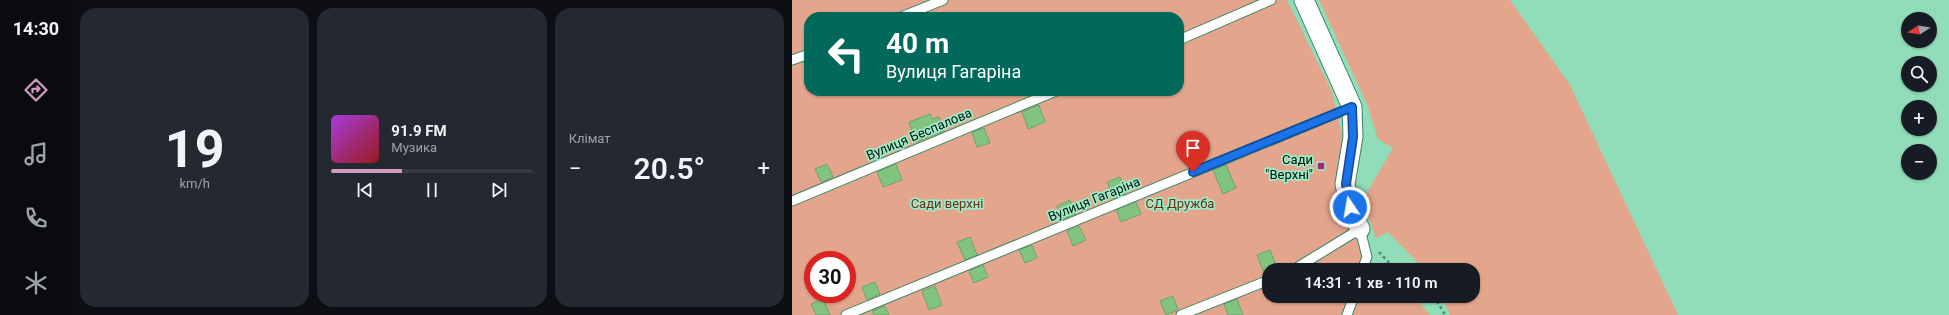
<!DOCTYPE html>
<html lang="uk">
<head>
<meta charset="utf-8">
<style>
	:root { --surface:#171b24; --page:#242831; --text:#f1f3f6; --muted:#9ea1a6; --line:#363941; --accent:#ce98bf }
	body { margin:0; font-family:Roboto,sans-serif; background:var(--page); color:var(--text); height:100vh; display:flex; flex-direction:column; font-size:15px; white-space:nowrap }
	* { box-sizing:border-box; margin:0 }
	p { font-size:13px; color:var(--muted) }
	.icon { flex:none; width:22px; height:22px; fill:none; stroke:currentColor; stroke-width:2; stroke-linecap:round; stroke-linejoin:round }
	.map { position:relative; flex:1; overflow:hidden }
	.drawer { display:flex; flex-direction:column; gap:8px; padding:8px; background:#0d0f14; width:720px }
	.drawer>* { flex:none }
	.hud { position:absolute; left:12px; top:12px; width:380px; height:84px; border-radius:16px; box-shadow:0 1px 3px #0004; background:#00695c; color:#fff; overflow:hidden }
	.needle { width:26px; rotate:258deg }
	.buttons { position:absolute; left:1109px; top:12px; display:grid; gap:8px }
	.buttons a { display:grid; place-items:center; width:36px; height:36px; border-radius:50%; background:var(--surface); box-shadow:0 1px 3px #0004; font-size:20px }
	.speed { position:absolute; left:12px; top:251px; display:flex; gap:8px; font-size:20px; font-weight:700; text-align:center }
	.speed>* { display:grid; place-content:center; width:52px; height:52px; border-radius:50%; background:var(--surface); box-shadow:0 1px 3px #0004; line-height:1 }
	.speed .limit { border:6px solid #d22; background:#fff; color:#111 }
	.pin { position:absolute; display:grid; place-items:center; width:34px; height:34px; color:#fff; margin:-41px -17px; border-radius:50% 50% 50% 0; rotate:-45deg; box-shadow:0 0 4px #0007 }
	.pin .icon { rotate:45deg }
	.me { position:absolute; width:44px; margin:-22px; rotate:348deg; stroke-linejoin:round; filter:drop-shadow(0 0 3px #0008) }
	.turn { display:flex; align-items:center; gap:14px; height:84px; padding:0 16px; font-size:18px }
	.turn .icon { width:52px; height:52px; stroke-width:2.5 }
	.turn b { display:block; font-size:28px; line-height:34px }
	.big { font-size:30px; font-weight:600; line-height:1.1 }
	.drawer .tile { flex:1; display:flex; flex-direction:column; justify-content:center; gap:6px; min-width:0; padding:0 14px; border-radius:16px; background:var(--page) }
	.drawer .dial { align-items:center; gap:0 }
	.dial b { font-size:52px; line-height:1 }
	.song { display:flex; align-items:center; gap:12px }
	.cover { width:48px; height:48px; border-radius:6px; background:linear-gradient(135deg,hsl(280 70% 55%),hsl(0 70% 35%)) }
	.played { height:4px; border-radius:2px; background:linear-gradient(90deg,var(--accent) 35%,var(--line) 35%) }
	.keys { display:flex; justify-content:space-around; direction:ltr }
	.heat { display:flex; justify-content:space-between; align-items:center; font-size:22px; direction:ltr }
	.drawer .tiles { flex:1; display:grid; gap:8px; grid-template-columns:repeat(3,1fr) }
	.trip { position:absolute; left:470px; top:263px; width:218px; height:40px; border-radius:16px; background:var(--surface); box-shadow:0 1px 3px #0004; font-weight:600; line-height:40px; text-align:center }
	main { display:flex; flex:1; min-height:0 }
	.tab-bar { display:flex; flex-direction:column; width:72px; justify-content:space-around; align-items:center; background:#090b0e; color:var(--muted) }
	.tab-bar .icon { width:28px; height:28px }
	.tab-bar .selected { color:var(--accent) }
	.tab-bar b { font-size:18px; color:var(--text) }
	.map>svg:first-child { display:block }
	.green { fill:#e3a58b; fill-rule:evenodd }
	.building { fill:#81c480; stroke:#71a270 }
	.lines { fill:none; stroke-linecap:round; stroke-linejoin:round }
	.lane-casing { stroke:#3a8466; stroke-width:11 }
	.street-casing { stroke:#3a8466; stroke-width:21 }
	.path { stroke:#548870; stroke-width:2.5; stroke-dasharray:3 3; stroke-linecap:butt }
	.lane { stroke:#fff; stroke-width:9 }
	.street { stroke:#fff; stroke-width:19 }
	.route-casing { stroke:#114b97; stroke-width:10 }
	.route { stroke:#1a73e8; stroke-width:7 }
	.poi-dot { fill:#a4287c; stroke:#9ee9c6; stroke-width:1.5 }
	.labels { text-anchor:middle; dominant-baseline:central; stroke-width:3.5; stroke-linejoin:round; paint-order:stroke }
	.street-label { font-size:13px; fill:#00140b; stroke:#9ee9c6 }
	.poi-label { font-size:13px; fill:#00140b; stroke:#9ee9c6; text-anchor:end }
	.park-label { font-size:13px; fill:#693117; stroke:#9ee9c6 }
</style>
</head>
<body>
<main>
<nav class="tab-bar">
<b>14:30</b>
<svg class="icon selected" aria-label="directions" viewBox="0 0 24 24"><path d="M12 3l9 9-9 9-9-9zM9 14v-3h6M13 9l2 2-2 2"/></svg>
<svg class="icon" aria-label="music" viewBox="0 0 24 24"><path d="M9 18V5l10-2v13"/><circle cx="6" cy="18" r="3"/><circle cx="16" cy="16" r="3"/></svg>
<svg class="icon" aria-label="phone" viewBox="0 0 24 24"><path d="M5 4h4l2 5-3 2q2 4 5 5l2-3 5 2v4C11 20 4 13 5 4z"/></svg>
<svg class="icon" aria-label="climate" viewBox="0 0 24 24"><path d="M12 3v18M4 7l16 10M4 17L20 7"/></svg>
</nav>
<section class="drawer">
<div class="tiles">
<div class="tile dial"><b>19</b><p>km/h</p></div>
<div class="tile">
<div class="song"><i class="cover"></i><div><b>91.9 FM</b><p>Музика</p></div></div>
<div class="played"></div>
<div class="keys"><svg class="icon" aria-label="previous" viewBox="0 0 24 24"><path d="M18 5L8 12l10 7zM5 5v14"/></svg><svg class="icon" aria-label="pause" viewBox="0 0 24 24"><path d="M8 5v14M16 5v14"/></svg><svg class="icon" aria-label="next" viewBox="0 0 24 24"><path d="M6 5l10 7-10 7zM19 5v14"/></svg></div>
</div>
<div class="tile"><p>Клімат</p>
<div class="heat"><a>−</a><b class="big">20.5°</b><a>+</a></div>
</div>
</div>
</section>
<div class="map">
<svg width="1157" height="315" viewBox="0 0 1157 315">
	<rect width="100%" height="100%" fill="#91dcb9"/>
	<!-- green -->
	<g class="green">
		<path d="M0 0H495L540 92 582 270H477V296H622L638 315H0ZM17 17H387V91H17ZM21 260H55V294H21Z"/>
		<polygon points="527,0 718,0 778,85 886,315 658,315 649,296 681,296 681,270 633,270 596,232 584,238 572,205 573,196 601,148 586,139 575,104"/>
	</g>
	<!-- building -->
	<g class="building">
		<polygon points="247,105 253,122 236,129 230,112"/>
		<polygon points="138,114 140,119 147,117 152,131 124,142 117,122"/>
		<polygon points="192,128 198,143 185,147 180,132"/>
		<polygon points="35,164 41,177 29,182 23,169"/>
		<polygon points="104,164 110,180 91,187 85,172"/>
		<polygon points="434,165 444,188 431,194 421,170"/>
		<polygon points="328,177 335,193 322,199 315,182"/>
		<polygon points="278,200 284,214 271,219 265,206"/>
		<polygon points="344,202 349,214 329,222 324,210"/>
		<polygon points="287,226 294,240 281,246 275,231"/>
		<polygon points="178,237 185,255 173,260 165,242"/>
		<polygon points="240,245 245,258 233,263 227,250"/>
		<polygon points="478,250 485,268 472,273 465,255"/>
		<polygon points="191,265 196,277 182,283 177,271"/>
		<polygon points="83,282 88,294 75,300 70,287"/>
		<polygon points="143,286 150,305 137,310 130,291"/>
		<polygon points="381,296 386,310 374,315 368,301"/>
		<polygon points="31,299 38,315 24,315 19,304"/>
		<polygon points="445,299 451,315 436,315 432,304"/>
		<polygon points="93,306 97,315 82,315 80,311"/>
	</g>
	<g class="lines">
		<defs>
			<g id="lane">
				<polyline points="109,17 151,0"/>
				<polyline points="387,40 479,0"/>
				<polyline points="0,60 17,54"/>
				<polyline points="0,201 264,91"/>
				<polyline points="501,270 568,229 575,257 570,270"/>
				<polyline points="54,315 560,107"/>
				<polyline points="389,315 477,280"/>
				<polyline points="555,315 562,296"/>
			</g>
			<polyline id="street" points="512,0 560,107 561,137 553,184 558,207 568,229"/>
		</defs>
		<!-- lane casing -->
		<use href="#lane" class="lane-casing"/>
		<!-- street casing -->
		<use href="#street" class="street-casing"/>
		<!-- path -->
		<g class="path">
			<polyline points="587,252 599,265 607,270"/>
			<polyline points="642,296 653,315"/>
		</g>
		<!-- lane -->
		<use href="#lane" class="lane"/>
		<!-- street -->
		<use href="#street" class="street"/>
	</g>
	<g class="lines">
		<defs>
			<polyline id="route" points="401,172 560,107 561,137 554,184 558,207"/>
		</defs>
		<!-- route casing -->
		<use href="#route" class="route-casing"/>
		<!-- route -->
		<use href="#route" class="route"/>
	</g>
	<!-- markers -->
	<rect class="poi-dot" x="525" y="162" width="8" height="8" rx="2"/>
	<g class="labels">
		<!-- street labels -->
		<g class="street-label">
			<text transform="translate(127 134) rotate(-23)">Вулиця Беспалова</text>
			<text transform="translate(302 199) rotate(-22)">Вулиця Гагаріна</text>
		</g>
		<!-- poi labels -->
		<g class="poi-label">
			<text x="521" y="159">Сади<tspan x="521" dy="15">"Верхні"</tspan></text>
		</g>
		<!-- park labels -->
		<g class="park-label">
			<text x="155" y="203">Сади верхні</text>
			<text x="388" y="203">СД Дружба</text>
		</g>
	</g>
</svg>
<div class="buttons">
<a><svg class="needle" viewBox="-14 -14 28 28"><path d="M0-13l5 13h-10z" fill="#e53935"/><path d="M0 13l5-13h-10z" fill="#9ea1a6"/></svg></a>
<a><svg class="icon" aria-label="search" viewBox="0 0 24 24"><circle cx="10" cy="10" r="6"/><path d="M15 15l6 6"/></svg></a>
<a>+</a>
<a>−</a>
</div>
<div class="speed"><div class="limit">30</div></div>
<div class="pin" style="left:401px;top:172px;background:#d93025"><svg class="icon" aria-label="arrive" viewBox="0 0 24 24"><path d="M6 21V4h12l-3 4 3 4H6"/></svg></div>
<svg class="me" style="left:558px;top:207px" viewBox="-20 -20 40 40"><circle r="17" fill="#1a73e8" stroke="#fff" stroke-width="3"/><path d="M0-11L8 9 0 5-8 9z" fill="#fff"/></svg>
<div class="trip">14:31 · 1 хв · 110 m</div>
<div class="hud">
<div class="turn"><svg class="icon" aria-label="left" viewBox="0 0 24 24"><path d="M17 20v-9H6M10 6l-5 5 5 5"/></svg><div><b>40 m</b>Вулиця Гагаріна</div></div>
</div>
</div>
</main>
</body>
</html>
